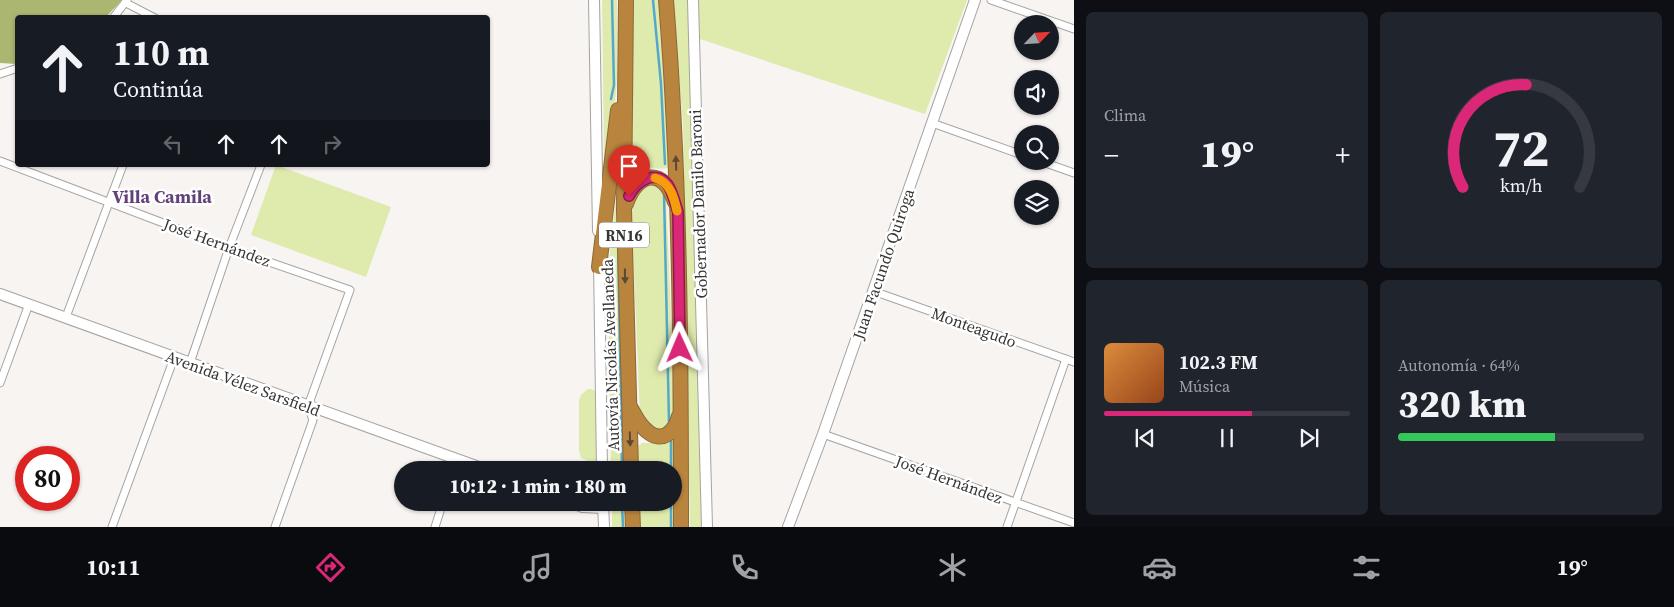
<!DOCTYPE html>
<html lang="es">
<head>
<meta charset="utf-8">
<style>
	:root { --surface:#171b24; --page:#20242c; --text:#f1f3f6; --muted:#9ea1a6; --line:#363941; --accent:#db2777 }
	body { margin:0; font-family:"Source Serif 4",serif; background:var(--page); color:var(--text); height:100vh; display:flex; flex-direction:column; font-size:19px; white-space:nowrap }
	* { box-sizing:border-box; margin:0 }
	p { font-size:16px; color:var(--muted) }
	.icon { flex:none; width:28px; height:28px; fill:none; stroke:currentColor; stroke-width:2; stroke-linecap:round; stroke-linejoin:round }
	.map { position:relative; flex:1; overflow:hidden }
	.side { display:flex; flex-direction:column; gap:12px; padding:12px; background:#0d0f14; width:600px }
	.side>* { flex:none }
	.hud { position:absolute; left:15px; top:15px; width:475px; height:152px; border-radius:5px; box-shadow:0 1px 4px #0004; background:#171b24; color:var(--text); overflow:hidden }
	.needle { width:32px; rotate:65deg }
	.buttons { position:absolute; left:1014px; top:15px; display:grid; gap:10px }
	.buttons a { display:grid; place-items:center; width:45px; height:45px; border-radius:50%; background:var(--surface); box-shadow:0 1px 4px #0004; font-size:25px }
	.speed { position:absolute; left:15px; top:446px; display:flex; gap:10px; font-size:25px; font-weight:700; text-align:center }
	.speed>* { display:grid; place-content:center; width:65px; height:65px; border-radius:50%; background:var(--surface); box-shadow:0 1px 4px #0004; line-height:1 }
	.speed .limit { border:8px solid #d22; background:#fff; color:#111 }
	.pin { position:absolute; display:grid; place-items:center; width:42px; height:42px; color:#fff; margin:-51px -21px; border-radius:50% 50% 50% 0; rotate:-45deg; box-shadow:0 0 5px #0007 }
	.pin .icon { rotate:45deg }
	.me { position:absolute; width:55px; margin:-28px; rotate:359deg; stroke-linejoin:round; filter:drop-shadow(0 0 4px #0008) }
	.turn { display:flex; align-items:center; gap:18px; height:105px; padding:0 15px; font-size:22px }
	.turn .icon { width:65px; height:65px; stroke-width:2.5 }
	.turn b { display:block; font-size:35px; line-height:42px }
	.lanes { display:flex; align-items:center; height:48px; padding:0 15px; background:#0003; justify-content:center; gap:25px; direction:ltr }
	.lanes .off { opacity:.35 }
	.big { font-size:38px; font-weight:800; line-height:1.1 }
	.side .widget { flex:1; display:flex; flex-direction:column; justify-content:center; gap:8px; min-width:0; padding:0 18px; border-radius:8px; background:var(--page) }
	.side .dial { align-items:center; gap:0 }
	.dial svg { height:130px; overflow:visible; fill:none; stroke:var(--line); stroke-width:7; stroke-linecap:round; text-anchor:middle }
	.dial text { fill:var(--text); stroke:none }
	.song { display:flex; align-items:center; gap:15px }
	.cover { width:60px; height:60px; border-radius:8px; background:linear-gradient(135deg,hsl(30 70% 55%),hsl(20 70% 35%)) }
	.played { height:5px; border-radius:2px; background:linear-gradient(90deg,var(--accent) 60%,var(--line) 60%) }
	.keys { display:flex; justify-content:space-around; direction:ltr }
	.heat { display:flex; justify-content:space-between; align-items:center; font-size:28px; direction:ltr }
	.charge { height:8px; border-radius:4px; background:linear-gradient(90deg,#34c759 64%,var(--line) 0) }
	.side .tiles { flex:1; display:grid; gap:12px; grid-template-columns:repeat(2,1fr) }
	.trip { position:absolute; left:394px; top:461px; width:288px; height:50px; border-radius:25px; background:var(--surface); box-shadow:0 1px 4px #0004; font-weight:800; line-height:50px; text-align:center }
	.tab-bar { display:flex; height:80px; justify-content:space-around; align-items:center; background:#090b0e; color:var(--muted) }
	.tab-bar .icon { width:35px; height:35px }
	.tab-bar .active { color:var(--accent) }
	.tab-bar b { font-size:22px; color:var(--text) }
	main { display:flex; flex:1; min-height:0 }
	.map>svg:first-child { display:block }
	.green { fill:#dfeaad }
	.forest { fill:#abb670 }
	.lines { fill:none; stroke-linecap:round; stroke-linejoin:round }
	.stream { stroke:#54a8c9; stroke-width:2.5 }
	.street-casing { stroke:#a6a3a0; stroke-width:9 }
	.secondary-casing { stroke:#a6a3a0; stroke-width:12 }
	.highway-casing { stroke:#8b683a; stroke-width:16 }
	.street { stroke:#fff; stroke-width:7 }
	.secondary { stroke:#fff; stroke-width:10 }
	.highway { stroke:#b9843e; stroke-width:14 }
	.oneway { fill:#574936 }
	.route-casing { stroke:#8e194d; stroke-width:12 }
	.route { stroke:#db2777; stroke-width:9 }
	.slow { stroke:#f59e0b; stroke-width:9 }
	.labels { text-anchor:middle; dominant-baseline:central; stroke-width:5; stroke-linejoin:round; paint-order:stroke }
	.shield { fill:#fff; stroke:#727271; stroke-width:1 }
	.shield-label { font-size:15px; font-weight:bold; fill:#363534 }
	.street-label { font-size:16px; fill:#363534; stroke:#fff }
	.neighbourhood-label { font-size:18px; font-weight:bold; fill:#61407b; stroke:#fff }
</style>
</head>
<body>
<main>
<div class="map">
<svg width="1074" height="527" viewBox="0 0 1074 527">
	<rect width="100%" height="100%" fill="#f8f4f1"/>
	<!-- green -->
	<g class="green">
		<polygon points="602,0 617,0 617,78 605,234"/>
		<path d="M633 0H660L669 92V167C656 173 648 161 632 176Z"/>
		<polygon points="672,0 688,0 702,527 690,527 683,123"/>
		<polygon points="698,0 967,0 925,114 697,38"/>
		<polygon points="276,165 391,207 366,277 251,235"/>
		<polygon points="619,168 627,470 611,470 608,271"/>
		<path d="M649 183 660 186 666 196 675 410C673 422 668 428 656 431L640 417 631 199Z"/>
		<polygon points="588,389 592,389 598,394 597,460 592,463 581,458 579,451 579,400 581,395"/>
		<path d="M675 433 676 527H641L639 503 672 502V470H638L637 447 642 443C659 443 661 444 675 433Z"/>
		<polygon points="612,503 628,503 629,527 612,527"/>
	</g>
	<!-- forest -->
	<polygon class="forest" points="0,0 122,0 106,17 18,18 17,64 0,63"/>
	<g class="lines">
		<!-- stream -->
		<g class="stream">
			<polyline points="653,0 661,84 665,164"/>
			<polyline points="611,99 614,85 612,0"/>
			<polyline points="664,193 669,422"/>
			<polyline points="618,236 622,470"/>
			<polyline points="671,441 671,470"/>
			<polyline points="622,502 623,527"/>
			<polyline points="671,527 671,502"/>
		</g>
		<defs>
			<g id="street">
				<polyline points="991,0 1074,29"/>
				<polyline points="126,3 155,18"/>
				<polyline points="113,18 127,0"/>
				<polyline points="0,74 18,68"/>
				<polyline points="932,123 1022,155"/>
				<polyline points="0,161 229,248 350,290 308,406 313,420 275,527"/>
				<polyline points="1040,161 1074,173"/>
				<polyline points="873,291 1074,362"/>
				<polyline points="66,317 123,165"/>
				<polyline points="190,363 229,248 261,165"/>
				<polyline points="0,383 29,304"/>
				<polyline points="823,434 1074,523"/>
				<polyline points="454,470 458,459"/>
				<polyline points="112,527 174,358"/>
				<polyline points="435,527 443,502"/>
				<polyline points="1007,527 1066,359"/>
			</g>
			<g id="secondary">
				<polyline points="594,0 598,231"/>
				<polyline points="693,0 707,527"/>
				<polyline points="599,261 602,470"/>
				<polyline points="0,294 487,470"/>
				<polyline points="570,502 582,507 604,508"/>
				<polyline points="603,502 604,527"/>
				<polyline points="788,527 823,434 975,0"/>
			</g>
			<g id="highway">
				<polyline points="626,0 624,210 631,470"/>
				<path d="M666 0C680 175 681 351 681 527"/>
				<path d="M626 204C637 172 663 166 675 202"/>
				<polyline points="599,267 618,110"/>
				<path d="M630 407C635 415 639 425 647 431 662 444 675 432 679 416"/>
				<polyline points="632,502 633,527"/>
			</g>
		</defs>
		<!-- street casing -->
		<use href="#street" class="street-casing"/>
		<!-- secondary casing -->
		<use href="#secondary" class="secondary-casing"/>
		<!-- highway casing -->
		<use href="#highway" class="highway-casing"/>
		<!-- street -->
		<use href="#street" class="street"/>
		<!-- secondary -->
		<use href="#secondary" class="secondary"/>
		<!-- highway -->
		<use href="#highway" class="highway"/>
	</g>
	<!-- one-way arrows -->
	<defs><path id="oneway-solid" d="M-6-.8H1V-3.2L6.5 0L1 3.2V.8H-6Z" transform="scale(1.25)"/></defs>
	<g class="oneway">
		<use href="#oneway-solid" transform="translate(676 163) rotate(-92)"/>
		<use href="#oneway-solid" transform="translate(625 276) rotate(89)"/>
		<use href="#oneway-solid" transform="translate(630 439) rotate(88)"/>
	</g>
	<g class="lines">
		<defs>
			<path id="route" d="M629 196C636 182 655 168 668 185 673 193 675 203 678 212L680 348"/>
		</defs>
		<!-- route casing -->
		<use href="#route" class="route-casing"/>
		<!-- route -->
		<use href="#route" class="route"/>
		<!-- slow -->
		<path class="slow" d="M655 178C670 182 674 197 677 211"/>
	</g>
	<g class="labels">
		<!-- shield labels -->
		<rect class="shield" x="599" y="222.5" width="50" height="25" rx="4"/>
		<g class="shield-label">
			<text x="624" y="235">RN16</text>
		</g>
		<!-- street labels -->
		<g class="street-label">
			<text transform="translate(698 204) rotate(-92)">Gobernador Danilo Baroni</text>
			<text transform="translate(217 242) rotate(20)">José Hernández</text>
			<text transform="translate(883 264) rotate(-71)">Juan Facundo Quiroga</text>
			<text transform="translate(974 327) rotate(20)">Monteagudo</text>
			<text transform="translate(610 355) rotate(-92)">Autovía Nicolás Avellaneda</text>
			<text transform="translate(243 383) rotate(20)">Avenida Vélez Sarsfield</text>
			<text transform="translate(949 479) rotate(20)">José Hernández</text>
		</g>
		<!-- neighbourhood labels -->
		<g class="neighbourhood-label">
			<text x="162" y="196">Villa Camila</text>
		</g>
	</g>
</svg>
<div class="buttons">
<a><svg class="needle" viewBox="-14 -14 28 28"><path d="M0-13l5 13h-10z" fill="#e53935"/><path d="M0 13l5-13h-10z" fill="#9ea1a6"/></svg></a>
<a><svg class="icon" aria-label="sound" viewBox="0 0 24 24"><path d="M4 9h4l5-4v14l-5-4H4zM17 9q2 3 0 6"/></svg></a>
<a><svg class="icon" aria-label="search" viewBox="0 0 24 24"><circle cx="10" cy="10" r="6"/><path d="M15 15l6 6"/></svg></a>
<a><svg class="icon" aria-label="layers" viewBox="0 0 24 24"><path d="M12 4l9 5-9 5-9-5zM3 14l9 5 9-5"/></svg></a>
</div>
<div class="speed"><div class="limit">80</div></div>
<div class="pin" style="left:629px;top:196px;background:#d93025"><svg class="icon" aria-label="arrive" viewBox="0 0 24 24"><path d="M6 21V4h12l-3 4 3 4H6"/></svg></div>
<svg class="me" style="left:680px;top:348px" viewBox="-20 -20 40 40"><path d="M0-17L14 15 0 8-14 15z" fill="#db2777" stroke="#fff" stroke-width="4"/></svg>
<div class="trip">10:12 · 1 min · 180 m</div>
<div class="hud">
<div class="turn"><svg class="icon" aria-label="ahead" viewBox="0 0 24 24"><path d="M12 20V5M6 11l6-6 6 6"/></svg><div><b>110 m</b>Continúa</div></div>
<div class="lanes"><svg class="icon off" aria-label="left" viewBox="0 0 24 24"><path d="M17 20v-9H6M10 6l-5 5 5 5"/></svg><svg class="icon" aria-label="ahead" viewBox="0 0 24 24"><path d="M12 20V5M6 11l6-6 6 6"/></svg><svg class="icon" aria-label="ahead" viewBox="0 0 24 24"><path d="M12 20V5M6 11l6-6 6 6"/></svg><svg class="icon off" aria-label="right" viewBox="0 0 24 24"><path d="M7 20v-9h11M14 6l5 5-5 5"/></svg></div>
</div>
</div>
<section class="side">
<div class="tiles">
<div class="widget"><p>Clima</p>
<div class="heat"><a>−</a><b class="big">19°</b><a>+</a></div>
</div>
<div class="widget dial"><svg viewBox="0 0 100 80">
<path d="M14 69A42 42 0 1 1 86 69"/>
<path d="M14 69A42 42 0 0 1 53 6" stroke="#db2777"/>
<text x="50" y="56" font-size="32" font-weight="700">72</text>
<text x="50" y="72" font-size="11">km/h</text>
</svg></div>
<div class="widget">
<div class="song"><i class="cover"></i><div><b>102.3 FM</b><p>Música</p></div></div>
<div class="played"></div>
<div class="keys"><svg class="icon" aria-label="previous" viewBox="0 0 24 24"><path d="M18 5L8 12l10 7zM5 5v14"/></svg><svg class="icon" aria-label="pause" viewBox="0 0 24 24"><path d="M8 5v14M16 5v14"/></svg><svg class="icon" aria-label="next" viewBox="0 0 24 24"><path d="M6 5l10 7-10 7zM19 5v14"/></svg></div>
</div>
<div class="widget"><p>Autonomía · 64%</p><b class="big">320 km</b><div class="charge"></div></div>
</div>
</section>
</main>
<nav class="tab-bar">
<b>10:11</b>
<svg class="icon active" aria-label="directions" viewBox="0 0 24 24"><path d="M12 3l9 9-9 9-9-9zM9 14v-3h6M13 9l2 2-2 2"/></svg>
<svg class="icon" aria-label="music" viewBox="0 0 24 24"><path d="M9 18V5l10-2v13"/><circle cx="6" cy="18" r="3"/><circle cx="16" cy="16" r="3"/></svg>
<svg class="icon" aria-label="phone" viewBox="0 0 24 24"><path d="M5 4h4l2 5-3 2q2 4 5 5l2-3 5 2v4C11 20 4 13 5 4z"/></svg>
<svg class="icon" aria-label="climate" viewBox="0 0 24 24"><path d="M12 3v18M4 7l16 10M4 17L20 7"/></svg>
<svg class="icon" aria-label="car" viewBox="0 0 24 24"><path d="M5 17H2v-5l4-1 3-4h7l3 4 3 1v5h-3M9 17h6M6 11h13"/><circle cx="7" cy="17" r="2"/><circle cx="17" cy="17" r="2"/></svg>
<svg class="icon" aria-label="filters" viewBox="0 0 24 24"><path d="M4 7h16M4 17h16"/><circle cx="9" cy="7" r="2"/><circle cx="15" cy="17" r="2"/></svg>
<b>19°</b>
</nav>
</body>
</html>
